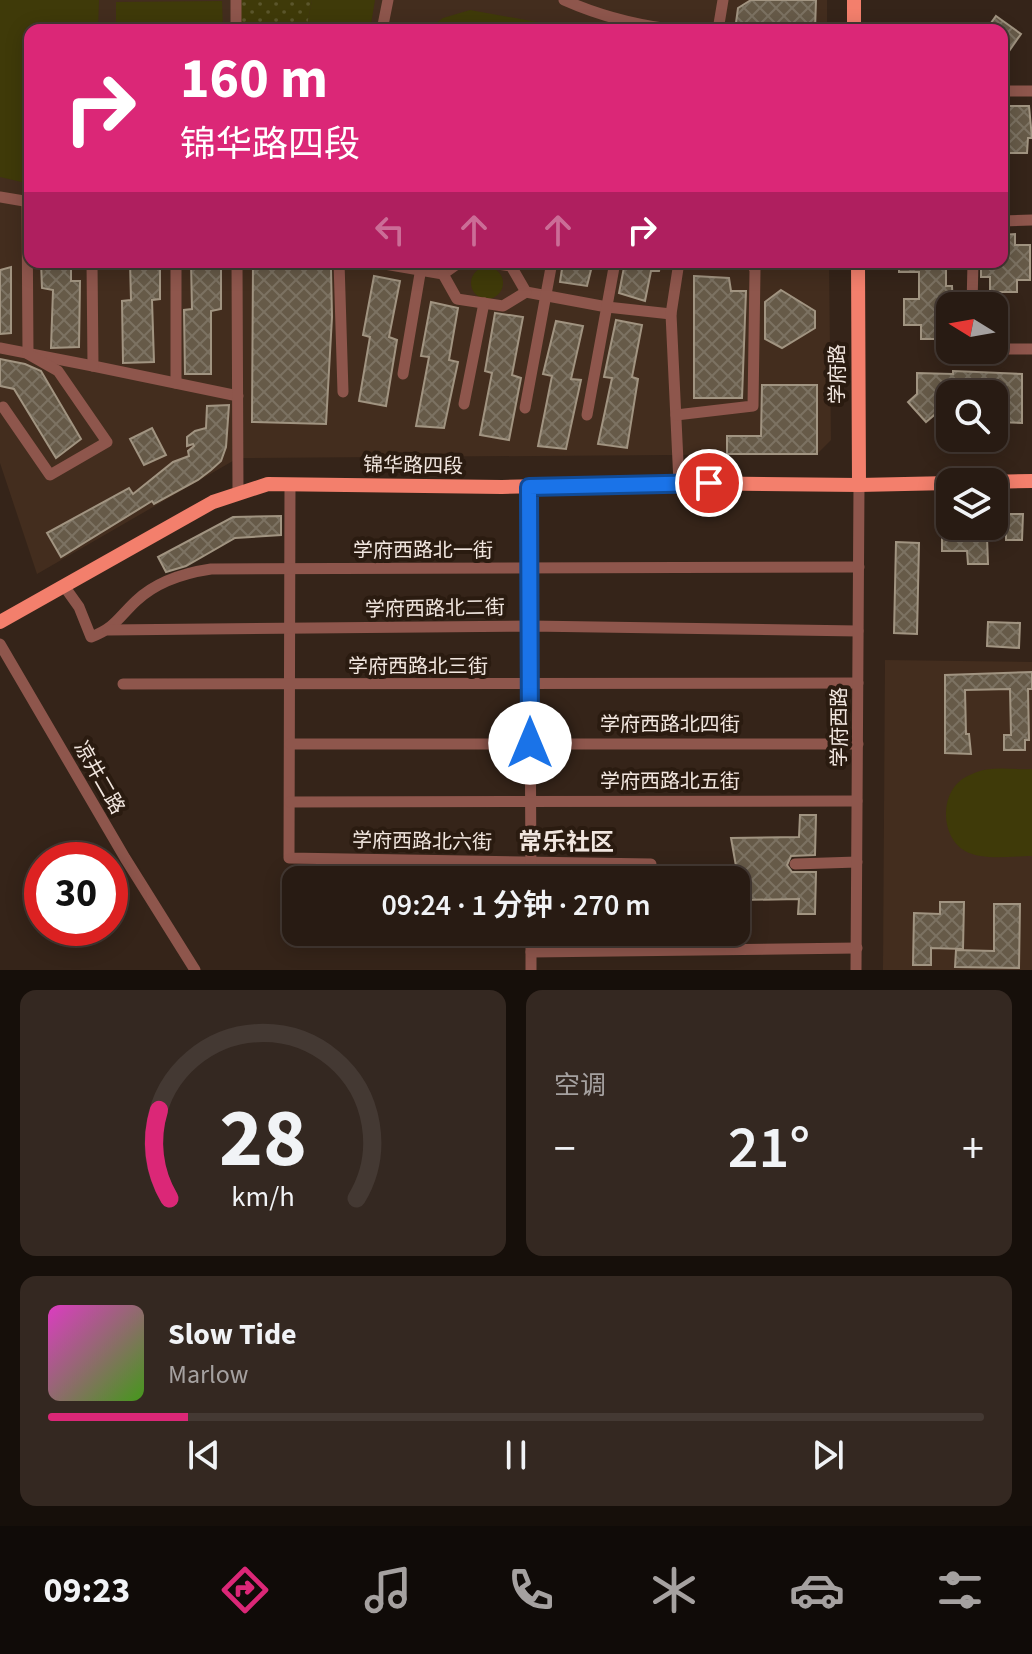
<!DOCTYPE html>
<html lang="zh">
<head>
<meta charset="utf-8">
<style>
	:root { --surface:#281b13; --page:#342821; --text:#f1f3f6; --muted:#a5a1a0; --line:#443933; --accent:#db2777 }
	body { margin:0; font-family:"Source Sans 3","Noto Sans SC",sans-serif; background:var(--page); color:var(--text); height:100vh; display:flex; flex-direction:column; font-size:30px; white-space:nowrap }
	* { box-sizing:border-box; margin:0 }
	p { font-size:26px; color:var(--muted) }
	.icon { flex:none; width:44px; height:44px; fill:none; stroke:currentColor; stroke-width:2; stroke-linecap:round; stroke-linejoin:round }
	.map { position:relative; height:970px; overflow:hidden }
	.sheet { display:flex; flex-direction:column; gap:20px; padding:20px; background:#160f0a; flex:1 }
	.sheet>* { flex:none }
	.banner { position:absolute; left:24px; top:24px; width:984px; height:244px; border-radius:16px; box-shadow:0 4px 20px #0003,0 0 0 2px var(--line); background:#db2777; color:#fff; overflow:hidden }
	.needle { width:52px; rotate:281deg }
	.buttons { position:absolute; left:936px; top:292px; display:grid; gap:16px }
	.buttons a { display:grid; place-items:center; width:72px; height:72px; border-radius:16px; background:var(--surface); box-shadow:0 4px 20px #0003,0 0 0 2px var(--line); font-size:40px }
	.speed { position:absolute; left:24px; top:842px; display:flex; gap:16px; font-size:40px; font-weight:700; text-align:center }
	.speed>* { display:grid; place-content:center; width:104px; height:104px; border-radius:50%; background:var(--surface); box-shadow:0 4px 20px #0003,0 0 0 2px var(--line); line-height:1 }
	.speed .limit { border:12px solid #d22; background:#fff; color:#111 }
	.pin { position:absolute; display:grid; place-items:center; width:68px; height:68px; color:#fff; margin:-34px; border:4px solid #fff; border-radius:50%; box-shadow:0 2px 8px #0007 }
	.me { position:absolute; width:88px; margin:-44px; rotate:0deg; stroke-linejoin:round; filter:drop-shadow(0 0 6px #0008) }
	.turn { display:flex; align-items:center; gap:28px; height:168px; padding:0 24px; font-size:36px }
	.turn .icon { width:104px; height:104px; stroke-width:2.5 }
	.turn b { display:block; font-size:56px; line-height:68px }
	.lanes { display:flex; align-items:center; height:76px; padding:0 24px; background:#0003; justify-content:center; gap:40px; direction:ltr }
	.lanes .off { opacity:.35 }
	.big { font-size:60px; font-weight:600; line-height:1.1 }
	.sheet .widget { flex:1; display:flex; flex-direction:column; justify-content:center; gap:12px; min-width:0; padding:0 28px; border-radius:16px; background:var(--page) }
	.sheet .dial { align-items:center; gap:0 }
	.dial svg { height:208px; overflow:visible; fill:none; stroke:var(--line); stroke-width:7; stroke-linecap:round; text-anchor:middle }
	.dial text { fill:var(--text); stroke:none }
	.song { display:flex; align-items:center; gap:24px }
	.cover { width:96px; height:96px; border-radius:12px; background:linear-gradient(135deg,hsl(310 70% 55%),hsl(100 70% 35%)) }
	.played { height:8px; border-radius:4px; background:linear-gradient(90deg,var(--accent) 15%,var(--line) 15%) }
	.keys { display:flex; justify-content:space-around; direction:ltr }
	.heat { display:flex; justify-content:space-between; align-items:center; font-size:44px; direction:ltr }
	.sheet .tiles { flex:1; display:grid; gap:20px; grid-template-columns:1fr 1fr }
	.widget:last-child { grid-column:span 2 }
	.trip { position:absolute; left:282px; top:866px; width:468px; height:80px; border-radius:16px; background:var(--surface); box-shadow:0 4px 20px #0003,0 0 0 2px var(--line); font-weight:600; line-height:80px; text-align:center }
	.menu { display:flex; height:128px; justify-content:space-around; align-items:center; background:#100b08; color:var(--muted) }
	.menu .icon { width:56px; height:56px }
	.menu .on { color:var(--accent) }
	.menu b { font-size:36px; color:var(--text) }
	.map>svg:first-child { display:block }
	.built { fill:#432d1e }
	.green { fill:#3f3a09 }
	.park { fill:url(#park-dots) }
	.building { fill:url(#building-cross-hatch); stroke:#a19481; stroke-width:2 }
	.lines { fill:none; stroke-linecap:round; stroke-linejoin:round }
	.minor { stroke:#8e564c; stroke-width:11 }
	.major { stroke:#f37f6c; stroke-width:14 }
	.route-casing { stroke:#114b97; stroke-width:20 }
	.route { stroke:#1a73e8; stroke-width:14 }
	.labels { text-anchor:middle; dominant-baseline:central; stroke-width:8; stroke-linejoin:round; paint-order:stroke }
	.street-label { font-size:20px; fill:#f1e6df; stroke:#2a1b10 }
	.quarter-label { font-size:24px; font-weight:bold; fill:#f1e6df; stroke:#2a1b10 }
</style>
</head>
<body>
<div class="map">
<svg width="1032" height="970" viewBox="0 0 1032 970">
	<defs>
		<pattern id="park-dots" width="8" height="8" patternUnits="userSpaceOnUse" patternTransform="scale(2)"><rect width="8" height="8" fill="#3f3a09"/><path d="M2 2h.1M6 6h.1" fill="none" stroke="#5b562c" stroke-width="1.8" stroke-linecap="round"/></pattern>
		<pattern id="building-cross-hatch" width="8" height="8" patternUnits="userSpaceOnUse" patternTransform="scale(2)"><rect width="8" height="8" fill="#665a48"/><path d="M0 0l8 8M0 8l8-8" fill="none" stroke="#7c7262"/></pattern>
	</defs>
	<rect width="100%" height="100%" fill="#352419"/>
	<!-- built -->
	<g class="built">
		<polygon points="0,0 827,0 827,30 30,30 30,262 829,262 831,440 817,454 238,458 37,574 0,463"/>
		<polygon points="885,660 1032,662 1032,970 883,970"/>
	</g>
	<!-- green -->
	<g class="green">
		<polygon points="0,0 99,0 98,30 30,30 30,184 0,177"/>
		<polygon points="312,0 375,0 370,30 306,30"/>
		<polygon points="222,1 223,30 116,30 116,2"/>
		<polygon points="470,10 582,30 426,30 443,18"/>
		<circle cx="487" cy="283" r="16"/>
		<path d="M1032 769V856C1012 856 983 861 965 851 941 837 940 797 960 781 964 777 972 774 977 772 992 766 1015 770 1032 769Z"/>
	</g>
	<!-- park -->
	<polygon class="park" points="236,0 312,0 306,30 236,30"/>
	<!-- building -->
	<g class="building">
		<polygon points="751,0 816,0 815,30 735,30 738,8"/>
		<polygon points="996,16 1021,34 1002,61 1002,30 986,30"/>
		<polygon points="1002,106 1029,106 1032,138 1028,138 1027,153 1002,153"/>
		<polygon points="1015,234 1015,245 1030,245 1030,280 1017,280 1017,292 990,292 990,277 981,277 981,262 1002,262 1002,235"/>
		<polygon points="41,262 71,262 71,281 80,281 79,347 51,348 53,290 42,288"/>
		<polygon points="130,262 160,262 160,299 152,300 154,362 123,363 122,301 131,300"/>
		<polygon points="191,262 221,262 221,309 211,311 211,374 185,374 184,310 192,309"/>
		<polygon points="253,262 298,262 331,269 332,317 326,424 252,422"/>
		<polygon points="563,262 593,262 587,286 560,282"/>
		<polygon points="625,262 661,262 659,271 651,271 645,301 619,293"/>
		<polygon points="899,262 946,262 946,286 952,286 953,306 950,306 950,327 936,327 936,339 921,339 921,325 904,325 904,299 919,299 919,272 899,272"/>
		<polygon points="11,267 11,333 0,334 0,270"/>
		<polygon points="374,276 400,281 389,337 397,340 386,406 359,401 370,337 363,335"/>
		<polygon points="694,276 729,278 731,291 746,291 742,398 694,398"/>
		<polygon points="781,290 815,311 815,328 782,348 765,339 765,302"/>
		<polygon points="431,302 458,308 449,360 458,362 444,428 416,426 429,357 421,356"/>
		<polygon points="495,313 523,317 512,375 521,378 509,440 480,435 492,373 485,371"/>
		<polygon points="616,320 642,325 632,377 638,379 627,448 598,444 612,378 604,377"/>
		<polygon points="556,321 583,326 571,379 581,380 566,449 538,446 552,376 543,374"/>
		<polygon points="0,359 25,364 41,371 81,439 56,458 14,389 0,386"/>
		<polygon points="953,371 1022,374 1022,423 996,422 994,394 950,394 950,411 939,411 926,422 908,402 917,394 917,373 953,374"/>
		<polygon points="762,385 817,385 817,454 727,454 727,436 761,436"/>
		<polygon points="229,405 226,447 221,461 211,470 198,480 154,504 152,501 61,557 47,533 129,488 133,494 173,462 189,456 188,451 194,446 193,444 187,446 187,437 195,431 206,428 207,406"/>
		<polygon points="152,428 166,455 144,465 130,439"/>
		<polygon points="1006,514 1023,514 1022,540 1006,540"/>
		<polygon points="281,516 281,535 235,538 186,566 166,572 158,557 233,517"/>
		<polygon points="987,537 988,564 968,564 967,551 942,551 942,538"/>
		<polygon points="896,542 919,543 917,634 894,633"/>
		<polygon points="988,622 1020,623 1019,648 987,646"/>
		<polygon points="1032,672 1032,689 1028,689 1029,740 1025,740 1025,750 1004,750 1004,735 1011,735 1010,689 965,690 966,734 969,734 971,754 945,753 945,675"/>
		<polygon points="800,815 816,815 815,855 791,856 787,865 792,872 816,872 815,914 798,914 799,899 742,900 731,838 799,837"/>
		<polygon points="940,902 964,902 963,949 931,948 931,965 913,965 914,913 940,914"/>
		<polygon points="994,904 1020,904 1019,968 955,967 956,950 994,951"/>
	</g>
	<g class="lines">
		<!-- minor -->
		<g class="minor">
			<polyline points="236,0 236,30"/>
			<path d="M564 0C600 16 639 26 679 30"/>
			<polyline points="382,30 388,0"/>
			<polyline points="718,30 723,0"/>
			<polyline points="1002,91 1032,91"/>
			<polyline points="0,197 30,202"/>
			<polyline points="1002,221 1032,220"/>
			<polyline points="92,262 93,366 238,396"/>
			<polyline points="176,262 176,383"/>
			<polyline points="237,262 238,494"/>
			<polyline points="339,262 343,392"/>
			<polyline points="373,262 443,274 460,262"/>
			<polyline points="485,262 511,266 526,292 607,307 671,314"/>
			<polyline points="679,262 671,314 679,483"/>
			<polyline points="443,274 457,299 503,306 526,292"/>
			<polyline points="972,306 973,262"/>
			<polyline points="0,348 93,366"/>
			<polyline points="994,349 1032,349"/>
			<polyline points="403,374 422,262"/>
			<polyline points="464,404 484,303"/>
			<polyline points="3,407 50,475 107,442 58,371 28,354 27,202"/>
			<polyline points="525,408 552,262"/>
			<polyline points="587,415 615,262"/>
			<polyline points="676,415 753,406 755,270 751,262"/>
			<polyline points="290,485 289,858 651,864"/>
			<polyline points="529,487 531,880"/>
			<path d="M64 586 79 607 91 637C115 628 118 618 136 601 156 582 184 573 211 569L859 567"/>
			<polyline points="108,630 530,626 858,631"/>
			<polyline points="0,644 125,858 195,970"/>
			<polyline points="123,684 858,683"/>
			<polyline points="290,744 858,744"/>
			<polyline points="290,802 857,801"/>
			<polyline points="795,864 857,862"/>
			<polyline points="531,932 531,970"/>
			<polyline points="531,952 857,948"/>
			<polyline points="856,970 859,485"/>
		</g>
		<!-- major -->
		<g class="major">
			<polyline points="854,0 854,30"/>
			<polyline points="858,262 859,485"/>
			<polyline points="988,482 1032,481"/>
			<polyline points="0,622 213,502 268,484 502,487 679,483 859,485 950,483"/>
		</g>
	</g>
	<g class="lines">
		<defs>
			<polyline id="route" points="530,743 529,487 709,483"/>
		</defs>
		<!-- route casing -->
		<use href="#route" class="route-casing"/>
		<!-- route -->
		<use href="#route" class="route"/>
	</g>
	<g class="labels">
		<!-- street labels -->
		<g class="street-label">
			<text transform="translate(838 374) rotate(-90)">学府路</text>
			<text transform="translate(413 466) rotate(1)">锦华路四段</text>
			<text x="423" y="551">学府西路北一街</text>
			<text transform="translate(435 609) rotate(-1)">学府西路北二街</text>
			<text x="418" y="667">学府西路北三街</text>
			<text x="670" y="725">学府西路北四街</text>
			<text transform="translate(840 727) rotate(-90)">学府西路</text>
			<text transform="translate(99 778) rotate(60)">凉井二路</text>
			<text x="670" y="782">学府西路北五街</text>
			<text transform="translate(422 842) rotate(1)">学府西路北六街</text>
		</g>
		<!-- quarter labels -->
		<g class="quarter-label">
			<text x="566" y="842">常乐社区</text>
		</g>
	</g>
</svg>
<div class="buttons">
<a><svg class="needle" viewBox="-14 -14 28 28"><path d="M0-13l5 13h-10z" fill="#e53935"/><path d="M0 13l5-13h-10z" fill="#a5a1a0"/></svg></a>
<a><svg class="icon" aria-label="search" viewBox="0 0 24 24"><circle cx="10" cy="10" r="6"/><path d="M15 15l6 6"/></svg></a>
<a><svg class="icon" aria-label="layers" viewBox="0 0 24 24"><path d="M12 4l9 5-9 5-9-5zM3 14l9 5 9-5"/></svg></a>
</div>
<div class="speed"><div class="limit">30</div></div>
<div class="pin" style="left:709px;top:483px;background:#d93025"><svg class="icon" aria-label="arrive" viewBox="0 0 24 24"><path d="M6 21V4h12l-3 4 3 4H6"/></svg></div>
<svg class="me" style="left:530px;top:743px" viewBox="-20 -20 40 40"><circle r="19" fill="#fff"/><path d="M0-13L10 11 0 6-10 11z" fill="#1a73e8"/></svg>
<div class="trip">09:24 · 1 分钟 · 270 m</div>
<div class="banner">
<div class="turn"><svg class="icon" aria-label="right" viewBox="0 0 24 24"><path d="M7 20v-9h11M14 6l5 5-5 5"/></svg><div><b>160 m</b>锦华路四段</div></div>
<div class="lanes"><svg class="icon off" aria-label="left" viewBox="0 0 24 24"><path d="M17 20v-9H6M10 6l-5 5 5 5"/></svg><svg class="icon off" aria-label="ahead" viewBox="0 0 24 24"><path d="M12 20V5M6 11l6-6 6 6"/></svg><svg class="icon off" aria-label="ahead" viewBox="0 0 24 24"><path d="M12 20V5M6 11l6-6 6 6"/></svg><svg class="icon" aria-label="right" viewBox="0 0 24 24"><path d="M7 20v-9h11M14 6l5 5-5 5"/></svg></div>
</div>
</div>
<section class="sheet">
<div class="tiles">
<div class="widget dial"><svg viewBox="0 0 100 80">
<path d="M14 69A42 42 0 1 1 86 69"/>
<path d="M14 69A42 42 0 0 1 10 35" stroke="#db2777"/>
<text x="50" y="56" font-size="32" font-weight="700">28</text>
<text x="50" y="72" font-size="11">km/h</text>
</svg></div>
<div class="widget"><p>空调</p>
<div class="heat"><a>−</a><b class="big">21°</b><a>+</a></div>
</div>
<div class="widget">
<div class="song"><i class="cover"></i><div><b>Slow Tide</b><p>Marlow</p></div></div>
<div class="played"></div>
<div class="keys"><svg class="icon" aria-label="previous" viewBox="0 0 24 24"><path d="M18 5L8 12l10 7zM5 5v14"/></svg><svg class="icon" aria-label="pause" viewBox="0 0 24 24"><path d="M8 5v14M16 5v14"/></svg><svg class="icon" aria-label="next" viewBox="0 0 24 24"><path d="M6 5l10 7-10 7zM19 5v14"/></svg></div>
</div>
</div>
</section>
<nav class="menu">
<b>09:23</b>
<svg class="icon on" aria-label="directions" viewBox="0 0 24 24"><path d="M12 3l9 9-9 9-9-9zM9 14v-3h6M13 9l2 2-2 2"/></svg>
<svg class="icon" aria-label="music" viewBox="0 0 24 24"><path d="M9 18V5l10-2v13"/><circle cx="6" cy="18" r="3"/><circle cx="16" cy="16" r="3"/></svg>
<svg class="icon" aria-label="phone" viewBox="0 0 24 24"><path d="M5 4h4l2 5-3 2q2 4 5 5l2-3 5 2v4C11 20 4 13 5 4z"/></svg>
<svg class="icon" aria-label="climate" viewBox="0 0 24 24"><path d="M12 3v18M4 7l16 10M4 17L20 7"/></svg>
<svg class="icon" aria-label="car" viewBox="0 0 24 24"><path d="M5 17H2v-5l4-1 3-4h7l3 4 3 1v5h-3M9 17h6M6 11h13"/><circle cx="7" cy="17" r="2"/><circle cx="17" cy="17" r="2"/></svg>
<svg class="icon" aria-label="filters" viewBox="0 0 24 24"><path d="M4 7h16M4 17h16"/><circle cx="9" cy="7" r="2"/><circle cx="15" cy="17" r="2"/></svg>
</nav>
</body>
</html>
